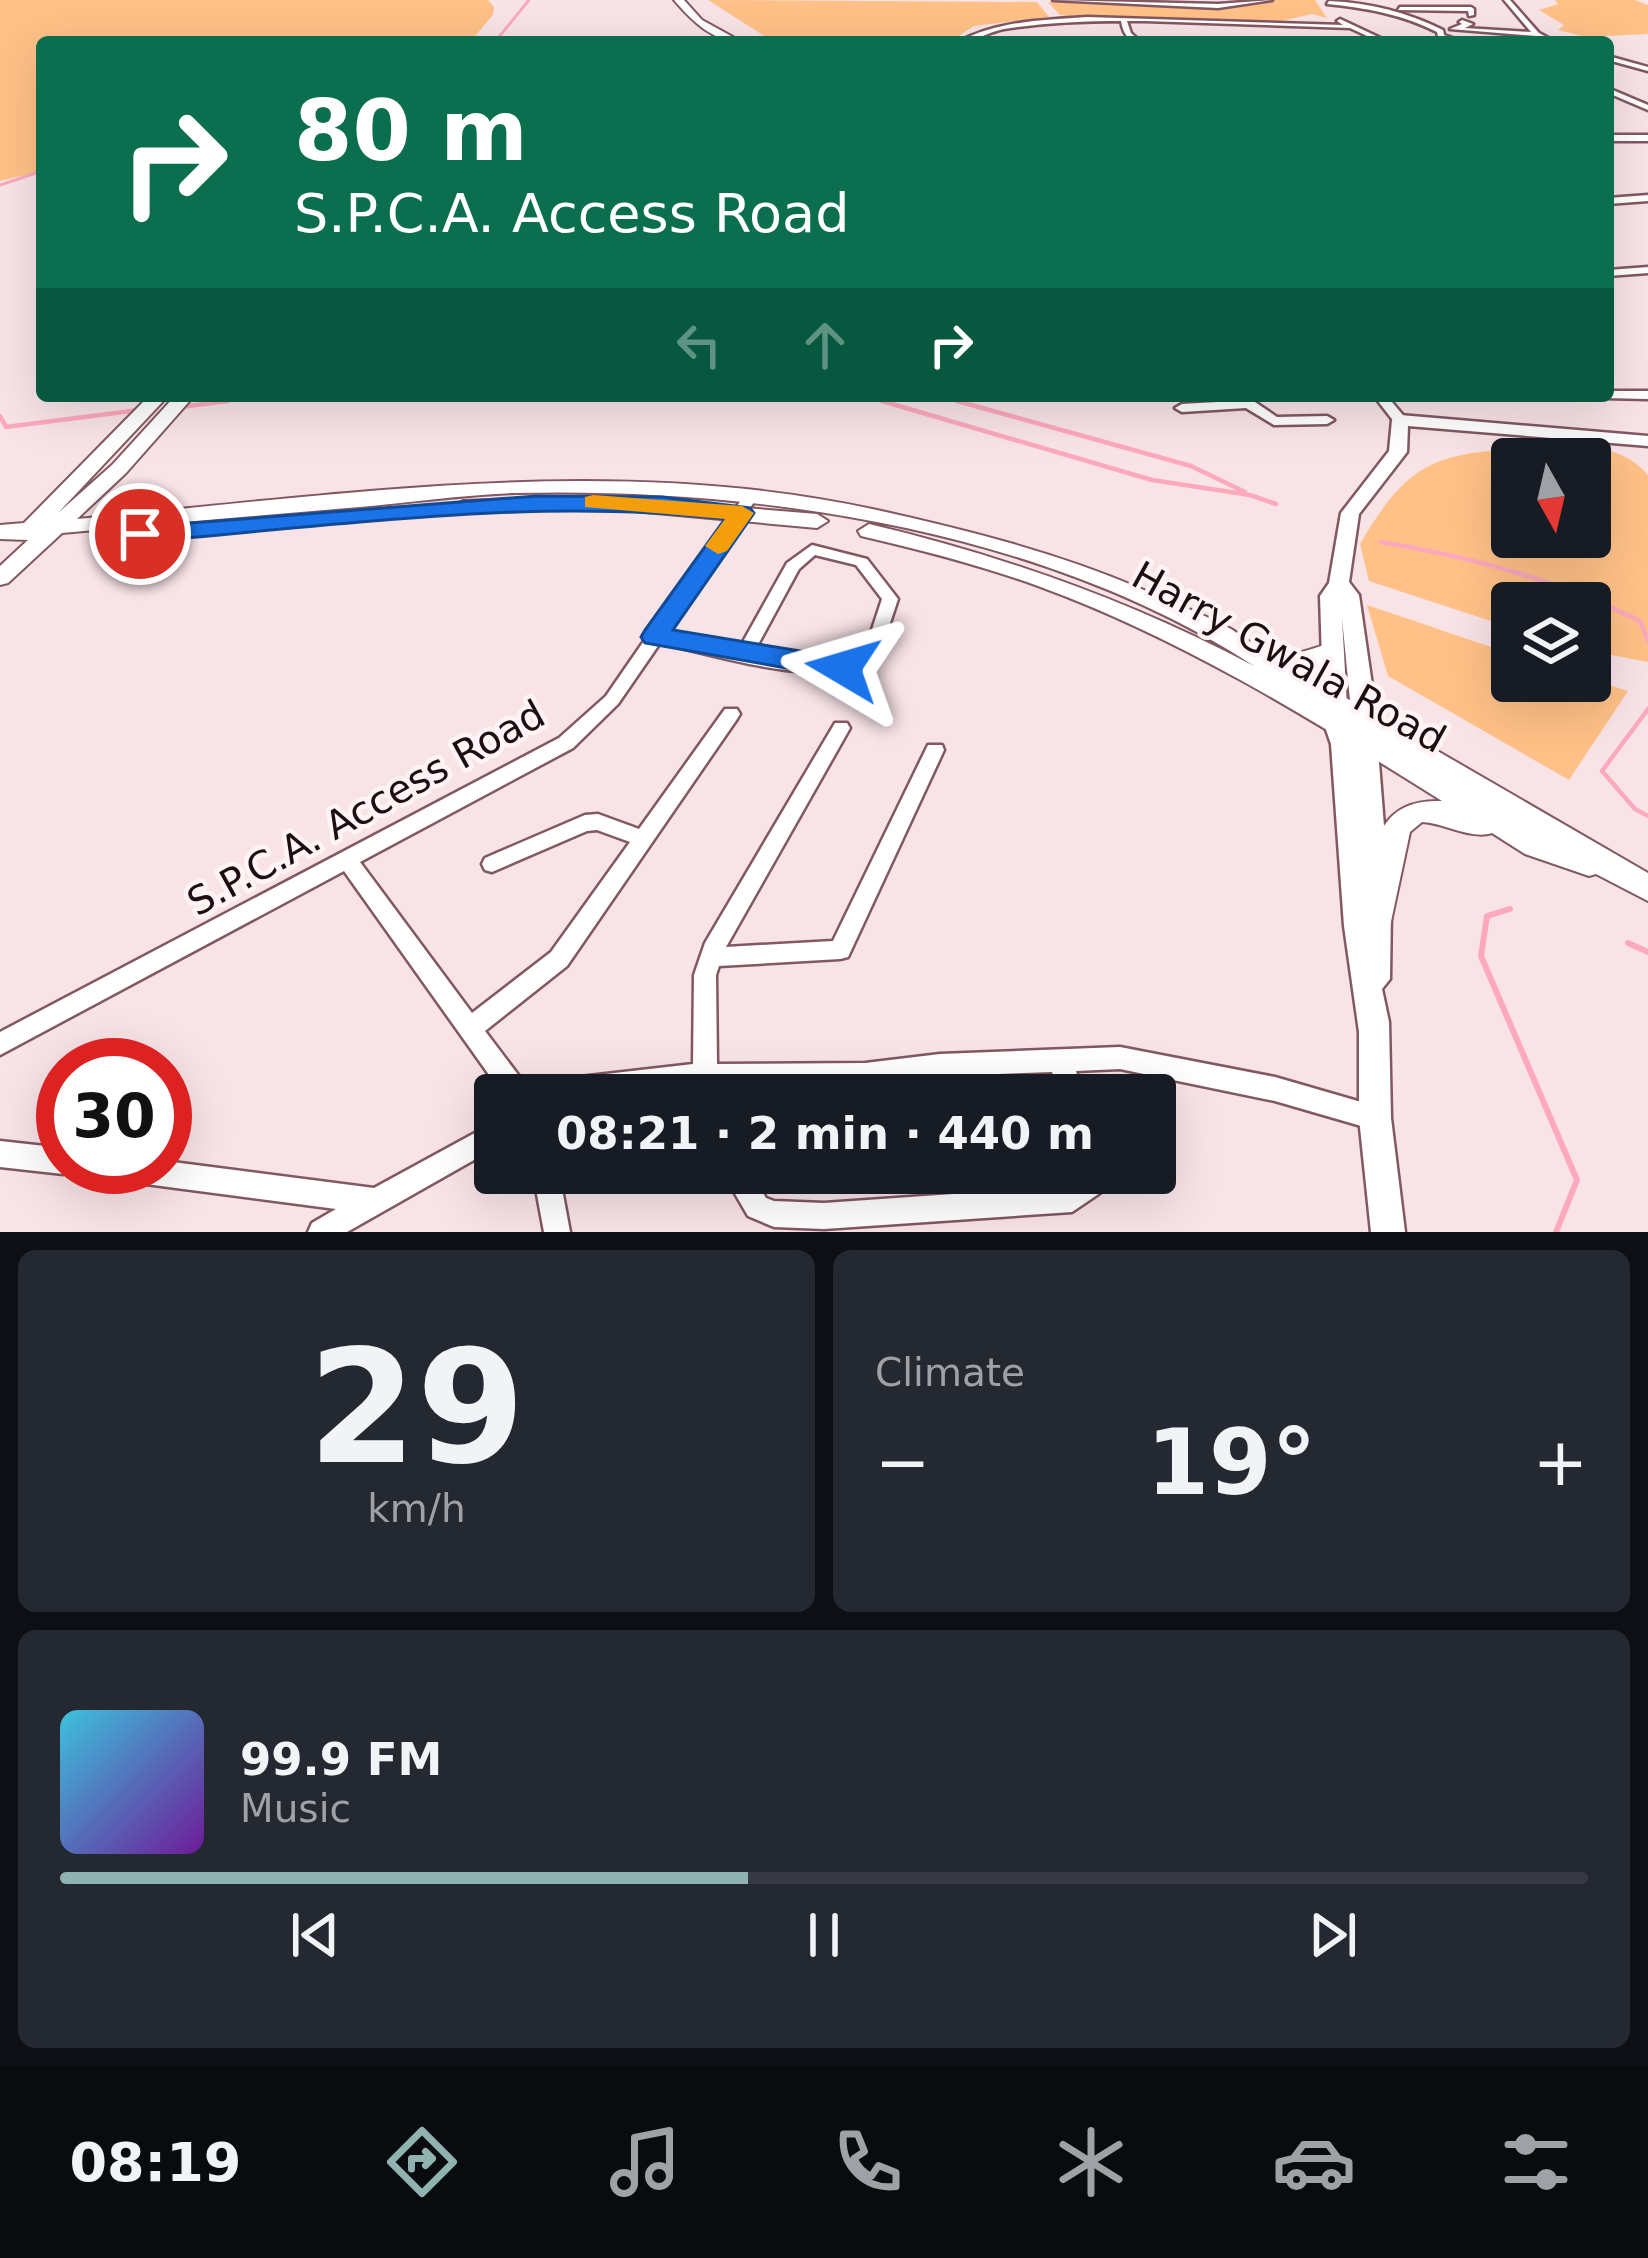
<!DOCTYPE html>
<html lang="en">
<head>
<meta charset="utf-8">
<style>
	:root { --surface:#171b24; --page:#242831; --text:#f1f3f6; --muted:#9ea1a6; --line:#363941; --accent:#8fb3b0 }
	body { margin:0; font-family:"DejaVu Sans",sans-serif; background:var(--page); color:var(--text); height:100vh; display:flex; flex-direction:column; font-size:45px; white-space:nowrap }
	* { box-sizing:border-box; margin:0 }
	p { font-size:39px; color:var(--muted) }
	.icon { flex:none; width:66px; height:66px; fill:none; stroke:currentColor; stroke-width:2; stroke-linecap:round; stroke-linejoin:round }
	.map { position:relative; height:1232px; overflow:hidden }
	.details { display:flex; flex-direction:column; gap:18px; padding:18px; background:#0d0f14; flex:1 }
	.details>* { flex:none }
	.hud { position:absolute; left:36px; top:36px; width:1578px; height:366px; border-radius:12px; box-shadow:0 12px 48px #0002; background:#0b6e4f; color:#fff; overflow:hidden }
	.needle { width:78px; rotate:172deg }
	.controls { position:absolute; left:1491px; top:438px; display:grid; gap:24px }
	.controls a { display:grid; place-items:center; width:120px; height:120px; border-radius:12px; background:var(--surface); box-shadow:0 12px 48px #0002; font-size:60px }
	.speed { position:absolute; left:36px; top:1038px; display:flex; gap:24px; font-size:60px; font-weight:700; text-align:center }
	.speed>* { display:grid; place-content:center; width:156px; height:156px; border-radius:50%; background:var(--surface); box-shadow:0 12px 48px #0002; line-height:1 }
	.speed .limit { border:18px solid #d22; background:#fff; color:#111 }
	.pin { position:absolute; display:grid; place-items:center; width:102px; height:102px; color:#fff; margin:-51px; border:6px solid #fff; border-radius:50%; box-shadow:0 3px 12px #0007 }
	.me { position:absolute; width:132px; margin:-66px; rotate:277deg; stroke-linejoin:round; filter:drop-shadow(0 0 9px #0008) }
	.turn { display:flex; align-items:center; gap:42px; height:252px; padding:0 60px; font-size:54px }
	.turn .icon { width:156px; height:156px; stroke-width:2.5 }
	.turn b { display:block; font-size:84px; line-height:102px }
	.lanes { display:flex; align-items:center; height:114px; padding:0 60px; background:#0003; justify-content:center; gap:60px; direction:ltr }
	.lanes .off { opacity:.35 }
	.big { font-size:90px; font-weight:600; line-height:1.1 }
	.details .card { flex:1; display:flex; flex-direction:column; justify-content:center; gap:18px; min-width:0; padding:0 42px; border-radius:18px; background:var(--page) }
	.details .dial { align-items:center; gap:0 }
	.dial b { font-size:156px; line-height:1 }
	.song { display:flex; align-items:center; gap:36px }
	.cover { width:144px; height:144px; border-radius:18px; background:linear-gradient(135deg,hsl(190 70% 55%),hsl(280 70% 35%)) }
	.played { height:12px; border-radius:6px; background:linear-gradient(90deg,var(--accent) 45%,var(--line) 45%) }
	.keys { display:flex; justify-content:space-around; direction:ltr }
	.heat { display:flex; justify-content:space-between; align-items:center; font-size:66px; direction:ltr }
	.details .tiles { flex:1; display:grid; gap:18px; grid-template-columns:1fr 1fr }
	.card:last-child { grid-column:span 2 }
	.trip { position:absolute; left:474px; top:1074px; width:702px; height:120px; border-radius:12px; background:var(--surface); box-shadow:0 12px 48px #0002; font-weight:600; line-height:120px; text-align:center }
	.tabs { display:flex; height:192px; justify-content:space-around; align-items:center; background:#090b0e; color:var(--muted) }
	.tabs .icon { width:84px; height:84px }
	.tabs .selected { color:var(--accent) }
	.tabs b { font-size:54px; color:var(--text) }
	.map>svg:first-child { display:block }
	.green { fill:#ffc187; fill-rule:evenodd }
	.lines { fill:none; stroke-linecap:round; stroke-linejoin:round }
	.stream-far2 { stroke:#fca9bd; stroke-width:3 }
	.stream-far1 { stroke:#fca9bd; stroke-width:4.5 }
	.stream { stroke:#fca9bd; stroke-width:6 }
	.minor-casing { stroke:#825861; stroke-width:5 }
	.tertiary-casing { stroke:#825861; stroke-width:5 }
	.secondary-casing { stroke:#825861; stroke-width:4 }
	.minor { fill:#fff; fill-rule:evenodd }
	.tertiary { fill:#fff; fill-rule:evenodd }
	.secondary { fill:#fff; fill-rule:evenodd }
	.route { fill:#1a73e8; stroke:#114b97; stroke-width:3 }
	.slow { fill:#f59e0b }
	.labels { text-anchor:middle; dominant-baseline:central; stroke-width:9; stroke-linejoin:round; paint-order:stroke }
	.street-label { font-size:39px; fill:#1e0d11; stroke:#fef4f6 }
</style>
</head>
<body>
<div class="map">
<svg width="1648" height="1232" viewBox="0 0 1648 1232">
	<rect width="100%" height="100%" fill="#f8e3e7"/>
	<!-- green -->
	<g class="green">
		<polygon points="0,0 488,0 494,7 493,15 470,42 42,42 42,171 0,181"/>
		<polygon points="708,0 1037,2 1049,17 974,26 949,42 774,42"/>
		<polygon points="1274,0 1315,0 1327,18 1312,14 1273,23 1060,15 1048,2 1223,6"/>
		<polygon points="1555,0 1635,0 1648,5 1648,34 1586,37 1558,30 1564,25 1539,10 1558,4"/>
		<path d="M1545 447C1584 448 1621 443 1648 475V662L1590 651V603H1512V628L1369 581 1360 544C1414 451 1444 454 1545 447ZM1512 459H1590V537H1512Z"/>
		<polygon points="1367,605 1512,654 1512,681 1590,679 1628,691 1569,780 1388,676"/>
	</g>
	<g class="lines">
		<!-- stream-far2 -->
		<g class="stream-far2">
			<polyline points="495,42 529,0"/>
			<polyline points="0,185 42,171"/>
			<polyline points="866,396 892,404"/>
			<polyline points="940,396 968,404"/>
			<polyline points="205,404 264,396"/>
		</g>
		<!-- stream-far1 -->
		<g class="stream-far1">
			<polyline points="882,401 1152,480 1250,495 1276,504"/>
			<polyline points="957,401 1191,466 1245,492"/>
			<polyline points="180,407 228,401"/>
			<polyline points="0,416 6,427 139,410"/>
			<path d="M1381 542C1472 557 1557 580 1640 621L1648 641"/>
			<polyline points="1648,709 1602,771 1635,809 1648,816"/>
		</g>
		<!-- stream -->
		<g class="stream">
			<polyline points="1510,909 1487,916 1481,956 1577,1180 1556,1232"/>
			<polyline points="1628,943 1648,952"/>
		</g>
		<defs>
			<g id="minor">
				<polygon points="1053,0 1218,4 1272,0 1218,8"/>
				<polygon points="1504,0 1510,0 1539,33 1556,42 1548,42 1536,36 1450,29 1462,24 1459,22 1462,20 1473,24 1465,28 1531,32"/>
				<path d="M1329 1C1370 3 1407 12 1443 30L1444 35 1464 42 1438 37 1437 32C1401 14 1366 8 1327 4Z"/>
				<polygon points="1400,7 1471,7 1474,9 1474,15 1469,16 1468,11 1398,10"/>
				<path d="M1087 17 1343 25 1337 21 1340 19 1389 42H1380L1350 28 1145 21H1127L1131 33 1141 42C1128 42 1123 33 1121 21 1082 21 1043 23 1004 29 988 32 974 42 958 42 997 21 1042 20 1087 17Z"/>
				<polygon points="1608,56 1648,67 1648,71 1608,60"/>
				<polygon points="1608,88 1648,105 1648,110 1608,93"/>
				<rect x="1608" y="135" width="40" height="6"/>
				<polygon points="1648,195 1648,201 1608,204 1608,198"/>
				<polygon points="1648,267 1648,273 1608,276 1608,270"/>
				<polygon points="1608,391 1648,391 1648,399 1603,398 1602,396 1608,396"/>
				<polygon points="1231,396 1246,396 1277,417 1327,416 1334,420 1327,424 1274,425 1246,408 1182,412 1175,408 1182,404 1235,401"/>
				<polygon points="1374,396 1387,396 1407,420 1405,423 1395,423"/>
				<path d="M751 492 758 496 666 633 739 649 787 563 812 545 867 559 898 599 877 662C808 687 728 658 660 643L618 704 573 748 360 862 472 1013 551 952 630 842 597 830 587 831 492 872 485 870 482 864 485 858 585 815 598 814 639 829 725 709H737L740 714 737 719 567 966 485 1031 519 1076 536 1082 693 1064 694 975 705 943 835 723H847L850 728 726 947 833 941 928 745H942L944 750 848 957 840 959 719 966 716 975 717 1064 865 1063 940 1054 1120 1047 1275 1077 1375 1106 1384 1110 1387 1118 1384 1126 1375 1130 1275 1101 1120 1069 1076 1071 1083 1095H1059L1052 1072 940 1076 865 1085 741 1086V1095H717L716 1086H689L620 1095H507L502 1093 344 871 0 1055V1032L559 738 606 696 746 493ZM815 555 856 565 882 599 864 654C829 667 789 659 754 652L799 569Z"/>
				<polygon points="495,1122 495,1148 347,1232 308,1232 312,1223 336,1209 115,1180 106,1176 102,1167 165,1167 165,1161 374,1188"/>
				<polygon points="0,1141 63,1148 63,1167 73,1167 63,1174 0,1167"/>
				<polygon points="533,1173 559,1173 570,1232 544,1232"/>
				<polygon points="723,1173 751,1173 766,1198 774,1201 824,1203 1067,1186 1076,1179 1074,1173 1100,1173 1104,1184 1100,1193 1072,1212 824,1229 774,1227 748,1216"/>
			</g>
			<path id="tertiary" d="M1400 415 1648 436V446L1408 426 1407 452 1359 514 1349 582 1359 595 1374 699 1388 877 1384 885 1375 888 1368 885 1369 899 1377 897 1387 900 1391 908 1390 979 1382 989 1389 1022 1391 1118 1405 1232H1371L1359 1118V1032L1344 926 1331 744 1324 724 1320 596 1329 583 1341 513 1389 451 1392 420ZM1342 618 1354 742 1348 724Z"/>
			<g id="secondary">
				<path d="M674 0H684L702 20 742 42C713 42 692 21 674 0Z"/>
				<path d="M149 396H168L58 513 112 465 175 396H194L126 473 77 519C342 495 614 452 877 510 966 530 1055 552 1139 588 1170 601 1201 613 1231 629 1243 636 1257 649 1270 653 1291 659 1312 648 1331 643L1340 645 1343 651 1329 666 1296 669 1648 873V901L1596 874 1589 876 1525 854 1492 833C1472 840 1444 823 1422 822L1410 832 1389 931 1378 935 1367 931 1362 922C1374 863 1366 798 1442 801 1313 720 1181 638 1038 586 980 565 921 550 861 536L858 531 869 524C1004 556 1131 601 1254 666 1045 530 760 487 514 493 463 495 411 502 360 507 261 515 161 524 62 533L8 583 0 585V566L28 540 0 539V525L24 523Z"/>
				<polygon points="602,496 817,514 828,521 817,528 602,508 463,513 452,507 463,501"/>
			</g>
		</defs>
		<!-- minor casing -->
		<use href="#minor" class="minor-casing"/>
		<!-- tertiary casing -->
		<use href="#tertiary" class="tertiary-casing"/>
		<!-- secondary casing -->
		<use href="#secondary" class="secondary-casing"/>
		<!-- minor -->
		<use href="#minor" class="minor"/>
		<!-- tertiary -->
		<use href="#tertiary" class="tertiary"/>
		<!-- secondary -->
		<use href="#secondary" class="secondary"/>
	</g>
	<!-- route -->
	<path class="route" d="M537 496 662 497 750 508 754 513 673 630 843 658 858 668 843 678 645 643 641 637 645 630 725 519C531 497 334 526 140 542L127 534 140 527Z"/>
	<!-- slow -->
	<polygon class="slow" points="593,495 742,506 754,513 727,551 718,554 705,546 725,519 585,507 585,497"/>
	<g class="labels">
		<!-- street labels -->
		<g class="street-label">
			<text transform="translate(1289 657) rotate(29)">Harry Gwala Road</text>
			<text transform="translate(366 808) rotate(-29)">S.P.C.A. Access Road</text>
		</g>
	</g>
</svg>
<div class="controls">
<a><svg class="needle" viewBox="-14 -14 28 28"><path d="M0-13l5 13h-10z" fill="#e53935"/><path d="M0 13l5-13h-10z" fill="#9ea1a6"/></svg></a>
<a><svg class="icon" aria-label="layers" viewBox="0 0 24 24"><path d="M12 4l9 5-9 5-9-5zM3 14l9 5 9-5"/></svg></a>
</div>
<div class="speed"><div class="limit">30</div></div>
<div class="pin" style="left:140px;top:534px;background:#d93025"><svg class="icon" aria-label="arrive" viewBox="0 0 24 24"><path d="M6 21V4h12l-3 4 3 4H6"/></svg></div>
<svg class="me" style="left:843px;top:668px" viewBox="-20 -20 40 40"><path d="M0-17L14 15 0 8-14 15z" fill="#1a73e8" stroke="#fff" stroke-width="4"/></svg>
<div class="trip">08:21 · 2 min · 440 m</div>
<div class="hud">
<div class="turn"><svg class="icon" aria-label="right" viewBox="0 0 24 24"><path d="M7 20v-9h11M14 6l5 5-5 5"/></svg><div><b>80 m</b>S.P.C.A. Access Road</div></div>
<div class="lanes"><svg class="icon off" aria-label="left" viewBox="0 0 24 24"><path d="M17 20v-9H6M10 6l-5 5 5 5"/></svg><svg class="icon off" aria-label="ahead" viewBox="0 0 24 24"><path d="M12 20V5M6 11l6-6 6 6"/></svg><svg class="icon" aria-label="right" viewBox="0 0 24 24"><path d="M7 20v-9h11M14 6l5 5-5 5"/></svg></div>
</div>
</div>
<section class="details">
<div class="tiles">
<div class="card dial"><b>29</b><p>km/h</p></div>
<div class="card"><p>Climate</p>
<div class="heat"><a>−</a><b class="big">19°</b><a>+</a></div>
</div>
<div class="card">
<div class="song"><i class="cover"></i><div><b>99.9 FM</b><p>Music</p></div></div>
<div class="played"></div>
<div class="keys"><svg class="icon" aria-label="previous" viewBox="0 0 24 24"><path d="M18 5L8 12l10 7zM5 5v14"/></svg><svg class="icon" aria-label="pause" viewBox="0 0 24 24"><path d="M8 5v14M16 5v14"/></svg><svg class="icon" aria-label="next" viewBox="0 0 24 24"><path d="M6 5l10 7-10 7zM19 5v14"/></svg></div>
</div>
</div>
</section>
<nav class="tabs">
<b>08:19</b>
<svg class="icon selected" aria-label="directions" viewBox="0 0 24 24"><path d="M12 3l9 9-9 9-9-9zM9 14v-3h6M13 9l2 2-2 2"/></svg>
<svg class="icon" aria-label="music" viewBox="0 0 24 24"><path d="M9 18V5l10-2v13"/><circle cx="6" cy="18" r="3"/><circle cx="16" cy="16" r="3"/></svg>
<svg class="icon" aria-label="phone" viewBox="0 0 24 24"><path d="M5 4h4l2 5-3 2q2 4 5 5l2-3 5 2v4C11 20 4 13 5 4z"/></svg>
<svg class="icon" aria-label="climate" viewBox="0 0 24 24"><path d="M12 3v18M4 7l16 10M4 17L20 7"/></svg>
<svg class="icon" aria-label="car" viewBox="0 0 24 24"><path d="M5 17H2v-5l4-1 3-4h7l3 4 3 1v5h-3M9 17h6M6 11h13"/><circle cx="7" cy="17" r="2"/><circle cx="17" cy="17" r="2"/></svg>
<svg class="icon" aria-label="filters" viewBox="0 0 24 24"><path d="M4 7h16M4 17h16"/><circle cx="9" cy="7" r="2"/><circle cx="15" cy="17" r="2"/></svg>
</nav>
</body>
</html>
